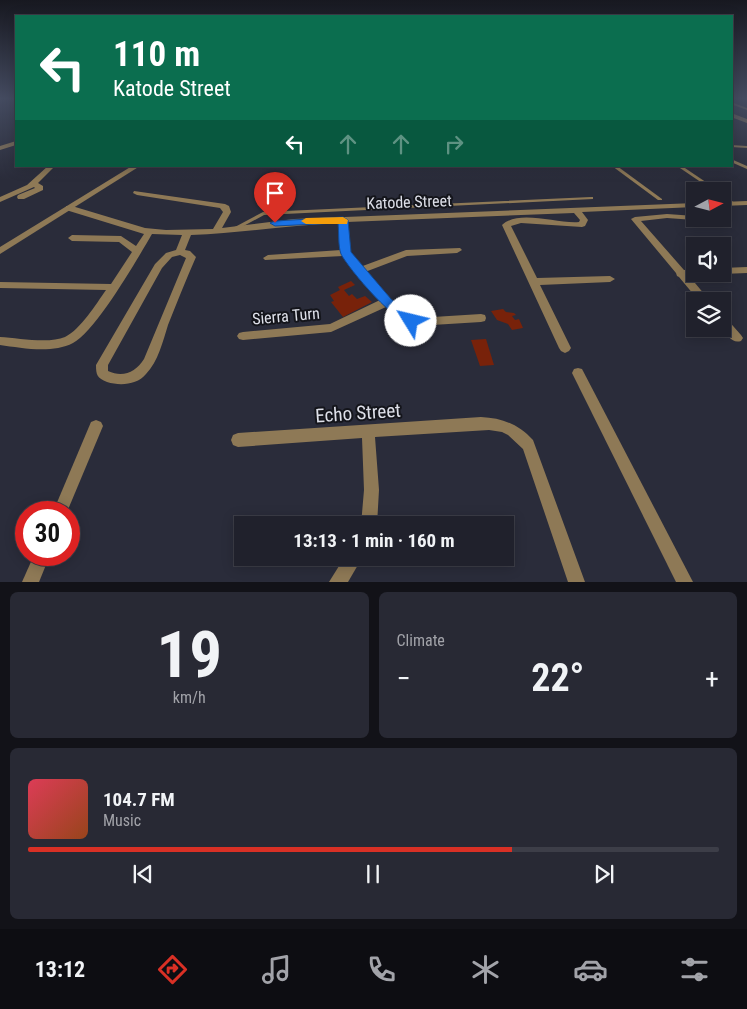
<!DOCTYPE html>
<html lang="en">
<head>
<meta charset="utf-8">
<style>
	:root { --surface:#20212c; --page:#282934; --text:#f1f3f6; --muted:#a2a3a9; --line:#3d3e48; --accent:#d93025 }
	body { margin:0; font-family:"Roboto Condensed",sans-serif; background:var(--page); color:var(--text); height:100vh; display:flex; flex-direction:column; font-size:19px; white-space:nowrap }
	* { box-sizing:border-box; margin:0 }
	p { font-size:16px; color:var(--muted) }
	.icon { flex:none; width:28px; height:28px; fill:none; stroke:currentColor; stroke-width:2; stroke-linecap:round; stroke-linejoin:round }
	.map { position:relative; height:582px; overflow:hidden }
	.sheet { display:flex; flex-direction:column; gap:10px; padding:10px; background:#121218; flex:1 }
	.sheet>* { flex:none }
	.guide { position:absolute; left:15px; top:15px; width:718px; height:152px; border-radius:0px; box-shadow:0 2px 12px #0003,0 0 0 1px var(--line); background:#0b6e4f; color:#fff; overflow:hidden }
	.needle { width:32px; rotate:83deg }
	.buttons { position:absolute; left:686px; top:182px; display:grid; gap:10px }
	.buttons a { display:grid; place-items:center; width:45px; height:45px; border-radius:0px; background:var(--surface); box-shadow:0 2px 12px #0003,0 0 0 1px var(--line); font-size:25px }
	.speed { position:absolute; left:15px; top:501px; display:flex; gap:10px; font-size:25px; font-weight:700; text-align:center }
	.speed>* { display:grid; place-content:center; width:65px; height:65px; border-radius:50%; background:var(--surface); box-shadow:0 2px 12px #0003,0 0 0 1px var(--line); line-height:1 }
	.speed .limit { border:8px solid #d22; background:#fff; color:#111 }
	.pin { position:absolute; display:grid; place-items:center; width:42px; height:42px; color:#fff; margin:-51px -21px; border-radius:50% 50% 50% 0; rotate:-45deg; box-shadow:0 0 5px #0007 }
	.pin .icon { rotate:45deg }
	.me { position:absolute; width:55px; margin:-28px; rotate:306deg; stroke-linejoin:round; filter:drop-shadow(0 0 4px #0008) }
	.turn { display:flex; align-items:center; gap:18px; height:105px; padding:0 15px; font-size:22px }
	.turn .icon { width:65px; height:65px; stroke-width:2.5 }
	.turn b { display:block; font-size:35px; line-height:42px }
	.lanes { display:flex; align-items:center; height:48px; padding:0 15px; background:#0003; justify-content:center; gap:25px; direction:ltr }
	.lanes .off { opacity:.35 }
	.big { font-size:38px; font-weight:700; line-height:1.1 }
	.sheet .tile { flex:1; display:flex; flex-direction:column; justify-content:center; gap:8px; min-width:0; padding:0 18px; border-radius:8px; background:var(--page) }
	.sheet .dial { align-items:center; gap:0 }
	.dial b { font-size:65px; line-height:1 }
	.song { display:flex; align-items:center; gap:15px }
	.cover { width:60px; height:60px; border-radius:8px; background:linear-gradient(135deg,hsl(350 70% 55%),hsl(20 70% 35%)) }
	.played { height:5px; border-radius:2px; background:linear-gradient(90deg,var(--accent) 70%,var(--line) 70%) }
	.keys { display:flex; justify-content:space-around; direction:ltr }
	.heat { display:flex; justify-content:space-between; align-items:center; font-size:28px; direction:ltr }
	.sheet .tiles { flex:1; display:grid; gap:10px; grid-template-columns:1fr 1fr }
	.tile:last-child { grid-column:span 2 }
	.trip { position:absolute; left:234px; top:516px; width:280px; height:50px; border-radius:0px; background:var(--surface); box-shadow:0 2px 12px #0003,0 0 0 1px var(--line); font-weight:700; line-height:50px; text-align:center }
	.tabs { display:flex; height:80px; justify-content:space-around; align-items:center; background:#0d0d12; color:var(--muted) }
	.tabs .icon { width:35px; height:35px }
	.tabs .active { color:var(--accent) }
	.tabs b { font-size:22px; color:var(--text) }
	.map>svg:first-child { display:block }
	.building { fill:#78220a }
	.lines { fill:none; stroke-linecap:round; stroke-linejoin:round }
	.service { fill:#8e7956; fill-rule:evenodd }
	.minor { fill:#8e7956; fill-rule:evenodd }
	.tertiary { fill:#8e7956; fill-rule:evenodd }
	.route { fill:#1a73e8; stroke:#114b97 }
	.slow { fill:#f59e0b }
	.labels { text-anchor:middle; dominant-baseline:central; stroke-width:4; stroke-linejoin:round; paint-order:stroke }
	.street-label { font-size:16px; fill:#dee0e9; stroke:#14151b }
	.near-street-label { font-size:19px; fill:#dee0e9; stroke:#14151b }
</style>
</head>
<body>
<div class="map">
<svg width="747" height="582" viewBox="0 0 747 582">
	<rect width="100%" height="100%" fill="#2a2c3a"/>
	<!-- building -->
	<g class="building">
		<polygon points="351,281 355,285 344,290 349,296 352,294 357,299 365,296 372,302 343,317 331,302 334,301 330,295 340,290 338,287"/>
		<polygon points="503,309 506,312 514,313 516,315 512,316 515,320 519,319 523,328 512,330 508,324 497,320 491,311"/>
		<polygon points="486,339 494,365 480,366 471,340"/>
	</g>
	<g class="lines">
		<!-- service -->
		<g class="service">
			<polygon points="731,102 747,108 747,110 731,104"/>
			<polygon points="731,145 747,146 747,148 731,147"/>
			<polygon points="731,159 747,166 747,169 731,162"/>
			<polygon points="612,166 617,166 662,199 662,200 658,200"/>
			<polygon points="677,166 682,166 719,191 714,191"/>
			<polygon points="722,195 735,203 735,205 731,205 722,199"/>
			<polygon points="591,197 593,197 593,199 264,215 238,229 234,229 233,228 263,212"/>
		</g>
		<!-- minor -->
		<g class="minor">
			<polygon points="16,141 16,145 0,150 0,146"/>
			<polygon points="48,166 55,166 38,183 43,186 43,190 24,199 18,199 17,197 18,195 35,188 34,187 0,202 0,197 27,185"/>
			<path d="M134 191 225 204 229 206 231 212 222 228 294 219 695 203V207L582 212 588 220 585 226 582 227 521 223 511 226 537 278 610 276 615 279 610 282 540 285 571 348 569 351 565 353 561 351 559 348 502 225C519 209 557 224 579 222L580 220 574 213 347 222 351 253 360 267 406 250 460 248 462 250 457 253 407 256 365 272 403 311 417 318 481 314 485 315 486 318 485 321 481 322 416 326 395 317 386 307 331 332 243 340 239 339 237 336 239 333 243 332 330 324 380 300 355 273 343 256 265 260 263 258 268 255 341 250 339 223C290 225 241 233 191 235L185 250 190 251 196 257C186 280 177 302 168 325 163 341 158 362 146 374 137 385 120 386 107 382 97 378 96 375 96 365L155 264 166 253 176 250 182 235 152 234C138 258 96 331 73 343 52 354 22 348 0 345V337C18 338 49 344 65 337 81 329 96 304 106 290L0 288V282L111 284 132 252 119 242 72 241 68 238 72 235 121 236 136 246 144 234 66 210V206H72L145 228 166 230 213 229 223 212 220 208 137 195 133 193ZM180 255 186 258 144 359C136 372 123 378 108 371V365L162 268 172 257Z"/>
			<polygon points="747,201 747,205 722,206 722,202"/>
			<polygon points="667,214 695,216 695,219 712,219 708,221 667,218 641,221 684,270 695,270 695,274 699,274 690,277 710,301 699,301 679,277 677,276 676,273 631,219 635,217"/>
			<polygon points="747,267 747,273 722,274 720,274 722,274 722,268"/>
			<path d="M722 317 726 318 741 335 743 338 741 341C732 344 728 335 722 329Z"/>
			<polygon points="578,368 582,369 693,582 676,582 572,373 574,369"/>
			<path d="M481 417C502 418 518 424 533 440L585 582H568L523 449 508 435 502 432 489 430 375 437 379 490 377 525H361L364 490 362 438 238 447 233 445 231 440 233 435 238 433Z"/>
			<polygon points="96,420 101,422 103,426 67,512 53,512 91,422"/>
			<polygon points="34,555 50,555 39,582 22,582"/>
			<polygon points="344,558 362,558 348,582 329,582"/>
		</g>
		<!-- tertiary -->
		<g class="tertiary">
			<polygon points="731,113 747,119 747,123 731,117"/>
			<polygon points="132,166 140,166 0,254 0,247"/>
		</g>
	</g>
	<!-- sky -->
	<linearGradient id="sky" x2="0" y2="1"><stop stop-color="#171820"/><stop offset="0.55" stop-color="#444b60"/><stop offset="1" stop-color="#444b60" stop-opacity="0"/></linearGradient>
	<rect width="747" height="179" fill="url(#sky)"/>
	<!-- route -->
	<path class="route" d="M343 217 348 220 351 252 391 299 415 317 417 321 415 324C399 329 348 268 341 254 338 246 339 232 338 223L275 226 270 223 275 221Z"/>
	<!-- slow -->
	<polygon class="slow" points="343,217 348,220 347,224 306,224 301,221 306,218"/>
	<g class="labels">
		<!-- street labels -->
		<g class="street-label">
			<text transform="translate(409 202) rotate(-2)">Katode Street</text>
			<text transform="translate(286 316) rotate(-5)">Sierra Turn</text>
		</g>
		<!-- near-street labels -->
		<g class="near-street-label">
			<text transform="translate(358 413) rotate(-4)">Echo Street</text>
		</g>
	</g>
</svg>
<div class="buttons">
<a><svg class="needle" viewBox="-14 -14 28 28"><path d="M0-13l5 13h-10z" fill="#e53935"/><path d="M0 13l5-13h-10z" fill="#a2a3a9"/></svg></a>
<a><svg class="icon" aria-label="sound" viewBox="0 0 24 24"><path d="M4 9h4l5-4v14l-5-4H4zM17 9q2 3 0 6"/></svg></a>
<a><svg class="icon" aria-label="layers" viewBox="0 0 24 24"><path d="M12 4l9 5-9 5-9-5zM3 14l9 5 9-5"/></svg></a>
</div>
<div class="speed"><div class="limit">30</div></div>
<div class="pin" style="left:275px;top:223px;background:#d93025"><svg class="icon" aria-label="arrive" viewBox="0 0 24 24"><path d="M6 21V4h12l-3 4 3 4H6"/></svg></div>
<svg class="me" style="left:411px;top:321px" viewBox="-20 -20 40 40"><circle r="19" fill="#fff"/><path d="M0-13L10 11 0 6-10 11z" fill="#1a73e8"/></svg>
<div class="trip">13:13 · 1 min · 160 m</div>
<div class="guide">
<div class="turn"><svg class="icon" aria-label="left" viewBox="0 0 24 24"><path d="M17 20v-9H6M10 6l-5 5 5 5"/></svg><div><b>110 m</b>Katode Street</div></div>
<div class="lanes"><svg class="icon" aria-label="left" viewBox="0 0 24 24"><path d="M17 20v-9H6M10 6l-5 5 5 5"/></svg><svg class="icon off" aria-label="ahead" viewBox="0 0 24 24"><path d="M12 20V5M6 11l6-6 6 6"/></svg><svg class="icon off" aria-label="ahead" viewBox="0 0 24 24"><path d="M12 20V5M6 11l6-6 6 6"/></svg><svg class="icon off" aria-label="right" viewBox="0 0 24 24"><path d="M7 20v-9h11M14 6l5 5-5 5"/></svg></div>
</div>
</div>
<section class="sheet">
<div class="tiles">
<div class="tile dial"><b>19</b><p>km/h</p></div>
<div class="tile"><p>Climate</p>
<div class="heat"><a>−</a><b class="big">22°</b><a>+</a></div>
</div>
<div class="tile">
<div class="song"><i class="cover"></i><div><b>104.7 FM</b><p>Music</p></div></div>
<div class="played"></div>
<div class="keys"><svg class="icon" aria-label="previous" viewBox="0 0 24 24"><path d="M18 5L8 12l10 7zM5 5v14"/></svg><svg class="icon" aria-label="pause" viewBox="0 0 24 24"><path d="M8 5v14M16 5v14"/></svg><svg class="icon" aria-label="next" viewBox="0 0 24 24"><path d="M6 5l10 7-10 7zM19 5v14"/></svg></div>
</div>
</div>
</section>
<nav class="tabs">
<b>13:12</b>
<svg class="icon active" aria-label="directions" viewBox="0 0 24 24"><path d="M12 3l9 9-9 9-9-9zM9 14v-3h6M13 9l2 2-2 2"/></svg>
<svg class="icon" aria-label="music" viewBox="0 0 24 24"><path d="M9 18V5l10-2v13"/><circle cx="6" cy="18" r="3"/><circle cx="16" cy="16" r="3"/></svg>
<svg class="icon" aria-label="phone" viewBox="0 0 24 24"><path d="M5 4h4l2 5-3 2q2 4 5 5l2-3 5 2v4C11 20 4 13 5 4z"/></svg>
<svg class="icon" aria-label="climate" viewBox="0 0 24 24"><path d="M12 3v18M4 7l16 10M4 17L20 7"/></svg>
<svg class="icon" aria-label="car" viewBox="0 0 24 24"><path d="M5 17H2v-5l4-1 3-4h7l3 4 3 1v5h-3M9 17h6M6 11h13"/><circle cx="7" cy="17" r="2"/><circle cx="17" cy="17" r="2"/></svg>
<svg class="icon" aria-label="filters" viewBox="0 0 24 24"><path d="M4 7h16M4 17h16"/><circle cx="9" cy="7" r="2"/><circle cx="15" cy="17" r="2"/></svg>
</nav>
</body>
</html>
